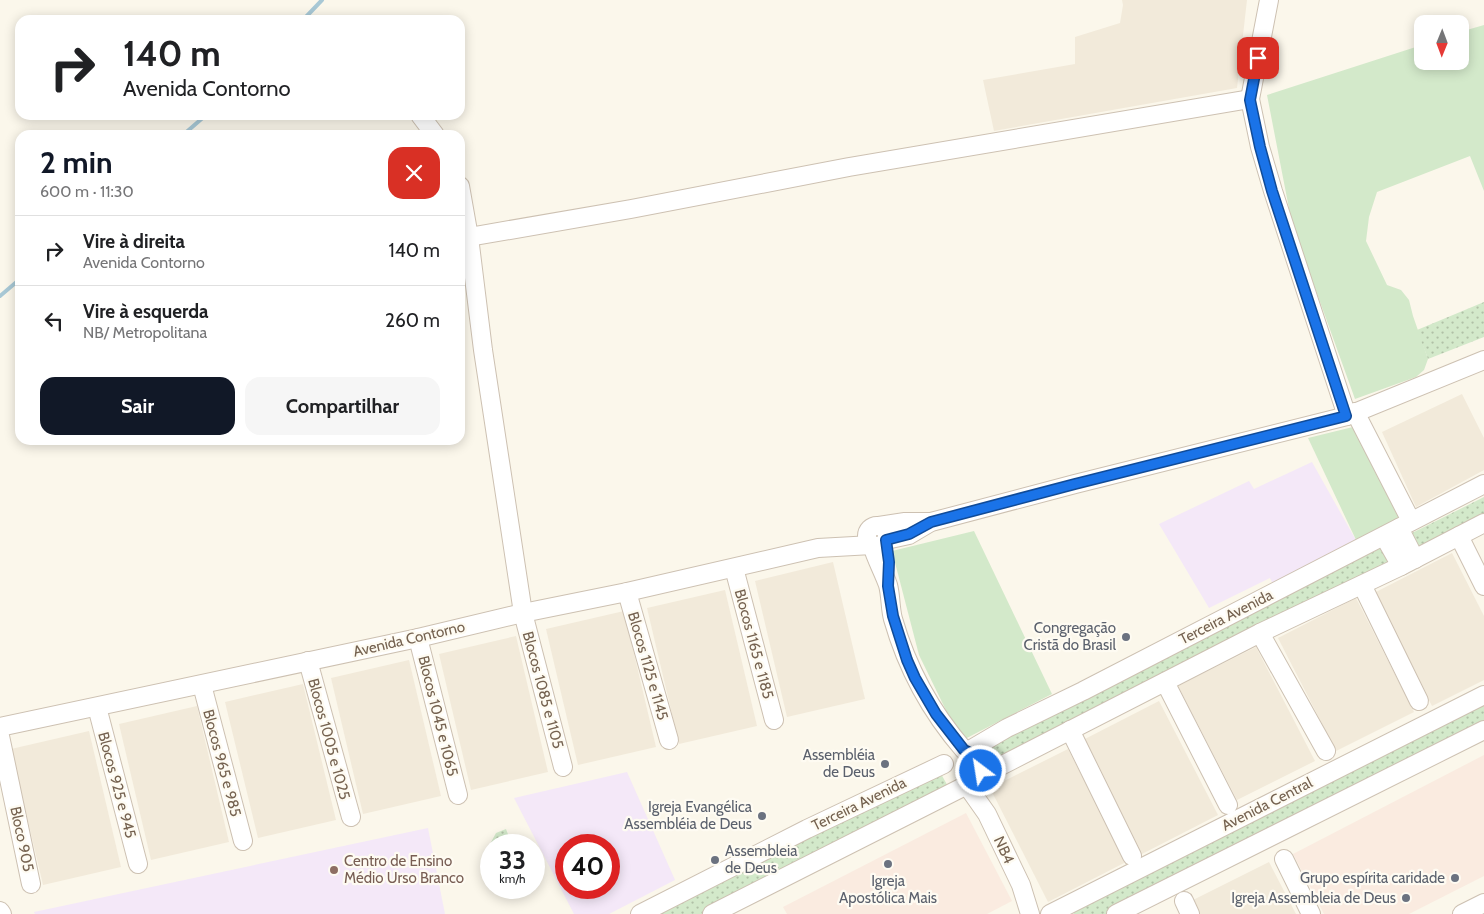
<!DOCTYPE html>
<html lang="pt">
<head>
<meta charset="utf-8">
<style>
	body { margin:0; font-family:Cabin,sans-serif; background:#f6f6f6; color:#202124; height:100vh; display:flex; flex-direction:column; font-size:19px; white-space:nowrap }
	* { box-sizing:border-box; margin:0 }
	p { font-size:16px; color:#757577 }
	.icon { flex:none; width:28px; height:28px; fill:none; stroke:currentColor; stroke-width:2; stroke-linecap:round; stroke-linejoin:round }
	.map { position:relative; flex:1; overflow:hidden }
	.details { position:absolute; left:15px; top:130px; width:450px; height:315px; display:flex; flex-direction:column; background:#fff; border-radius:15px; box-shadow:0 2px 12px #0003 }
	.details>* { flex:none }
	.guide { position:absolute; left:15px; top:15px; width:450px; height:105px; border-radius:15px; box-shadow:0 2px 12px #0003; background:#fff; color:#202124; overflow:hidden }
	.needle { width:32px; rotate:181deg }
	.controls { position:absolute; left:1414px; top:15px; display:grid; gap:10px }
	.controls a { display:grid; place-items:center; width:55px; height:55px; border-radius:10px; background:#fff; box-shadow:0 2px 12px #0003; font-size:25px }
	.speed { position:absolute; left:480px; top:834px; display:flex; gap:10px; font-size:25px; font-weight:700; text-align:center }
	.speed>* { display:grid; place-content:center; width:65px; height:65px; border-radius:50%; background:#fff; box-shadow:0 2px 12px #0003; line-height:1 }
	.speed small { font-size:12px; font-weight:400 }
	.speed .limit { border:8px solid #d22; background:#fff; color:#111 }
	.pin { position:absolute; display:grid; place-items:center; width:42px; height:42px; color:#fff; margin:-21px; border-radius:10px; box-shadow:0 2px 8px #0006 }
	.me { position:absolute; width:55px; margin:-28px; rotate:329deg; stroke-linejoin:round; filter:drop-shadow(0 0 4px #0008) }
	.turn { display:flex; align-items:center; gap:18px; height:105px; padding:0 25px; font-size:22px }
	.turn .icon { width:65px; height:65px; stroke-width:2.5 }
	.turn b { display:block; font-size:35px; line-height:42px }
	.round { display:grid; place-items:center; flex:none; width:52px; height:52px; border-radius:15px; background:#f6f6f6 }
	.headline { display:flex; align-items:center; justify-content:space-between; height:85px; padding:0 25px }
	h1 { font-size:30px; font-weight:700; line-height:38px; color:#111827 }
	.cta { display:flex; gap:10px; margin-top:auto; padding:10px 25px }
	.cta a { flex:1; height:58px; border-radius:15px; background:#111827; color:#fff; font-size:20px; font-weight:700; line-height:58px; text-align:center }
	.cta a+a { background:#f6f6f6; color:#202124 }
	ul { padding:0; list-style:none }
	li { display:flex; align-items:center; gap:15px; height:70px; padding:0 25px; border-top:1px solid #e0e0e0 }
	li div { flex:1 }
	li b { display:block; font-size:19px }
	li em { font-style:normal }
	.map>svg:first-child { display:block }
	.residential { fill:#f2eada }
	.commercial { fill:#faebe0 }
	.education { fill:#f4e8f8; fill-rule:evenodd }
	.grass { fill:#d3e9ca }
	.park { fill:url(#park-dots) }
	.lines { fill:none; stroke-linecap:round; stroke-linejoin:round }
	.stream { stroke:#a8c8d5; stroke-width:4 }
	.minor-casing { stroke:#cdc1b2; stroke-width:20 }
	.minor { stroke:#fff; stroke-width:18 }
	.route-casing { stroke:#114b97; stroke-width:12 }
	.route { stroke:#1a73e8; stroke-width:9 }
	.worship-dot { fill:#6b7280; stroke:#fefbf2; stroke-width:2 }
	.education-dot { fill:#8d6e63; stroke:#fefbf2; stroke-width:2 }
	.labels { text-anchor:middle; stroke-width:4.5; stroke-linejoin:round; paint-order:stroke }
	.street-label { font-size:15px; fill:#756250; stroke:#fefbf2 }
	.worship-label { font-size:15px; fill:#5b616d; stroke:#fefbf2; text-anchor:end }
	.education-label { font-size:15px; fill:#785e54; stroke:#fefbf2; text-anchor:start }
</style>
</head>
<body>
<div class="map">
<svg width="1484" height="914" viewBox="0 0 1484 914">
	<defs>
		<pattern id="park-dots" width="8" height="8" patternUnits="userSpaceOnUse" patternTransform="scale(1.25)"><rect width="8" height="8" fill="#d3e9ca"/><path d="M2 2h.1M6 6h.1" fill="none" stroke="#b0c0a6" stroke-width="1.8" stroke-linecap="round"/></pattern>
	</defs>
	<rect width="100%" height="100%" fill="#fbf7eb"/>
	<g class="residential">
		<path d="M 1122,0 L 1247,0 L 1237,88 L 994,131 L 983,80 L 1075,64 L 1075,37 L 1120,23 L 1123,5 Z"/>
		<path d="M 1462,394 L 1484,438 L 1484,470 L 1416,507 L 1382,432 Z"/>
		<path d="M 1452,553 L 1484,616 L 1484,680 L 1432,706 L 1374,593 Z"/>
		<path d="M 833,562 L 865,699 L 787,717 L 755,581 Z"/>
		<path d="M 725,590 L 757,726 L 679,744 L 647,608 Z"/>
		<path d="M 1356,598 L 1414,712 L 1336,751 L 1278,638 Z"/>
		<path d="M 624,611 L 656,747 L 578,765 L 546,629 Z"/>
		<path d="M 516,636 L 548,772 L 471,790 L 439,654 Z"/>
		<path d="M 1256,647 L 1315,761 L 1237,800 L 1178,686 Z"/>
		<path d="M 409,660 L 441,796 L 363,814 L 331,678 Z"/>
		<path d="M 303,684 L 336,820 L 258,838 L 225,702 Z"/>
		<path d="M 1159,701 L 1218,815 L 1140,855 L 1081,741 Z"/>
		<path d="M 197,706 L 229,842 L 151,860 L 119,724 Z"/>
		<path d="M 89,731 L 121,867 L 43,885 L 11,749 Z"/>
		<path d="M 1068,749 L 1126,862 L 1048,902 L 990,788 Z"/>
		<path d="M 1269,862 L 1296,914 L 1197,914 L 1191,901 Z"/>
	</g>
	<g class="commercial">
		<path d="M 1484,755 L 1484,876 L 1409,914 L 1324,914 L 1293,854 Z"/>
		<path d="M 966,813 L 1012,901 L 987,914 L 787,914 L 783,907 Z"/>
	</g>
	<g class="education">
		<path d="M 1312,462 L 1357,542 L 1273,584 L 1270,578 L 1209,608 L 1159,524 L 1249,481 L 1254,489 Z"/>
		<path d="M 627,772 L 675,880 L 609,914 L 574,914 L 514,798 ZM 566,845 L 609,845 L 609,888 L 566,888 Z"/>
		<path d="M 428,828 L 445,914 L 35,914 L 34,912 Z"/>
	</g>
	<g class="grass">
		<path d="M 1484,25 L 1484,191 L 1470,156 L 1377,192 L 1369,217 L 1366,241 L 1387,285 L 1401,290 L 1409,300 L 1413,316 L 1428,359 L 1424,370 L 1416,377 L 1355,399 L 1292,224 L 1267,95 L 1422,45 L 1422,61 L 1460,61 L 1460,32 Z"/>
		<path d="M 1357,426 L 1403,517 L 1357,542 L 1308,438 Z"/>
		<path d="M 974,531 L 1052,694 L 961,741 L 919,655 L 892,551 Z"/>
	</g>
	<g class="park">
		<path d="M 1484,302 L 1484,337 L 1428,359 L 1417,330 Z"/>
		<path d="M 1484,497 L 1484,522 L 1418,556 L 1406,536 Z"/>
		<path d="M 1385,546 L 1396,569 L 993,770 L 982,748 Z"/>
		<path d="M 1484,703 L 1484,726 L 1114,914 L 1074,914 L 1072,911 Z"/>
		<path d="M 940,772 L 950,790 L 705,914 L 658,914 Z"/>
		<path d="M 506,829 L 512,845 L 491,845 L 491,873 L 485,876 L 482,859 L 496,833 Z"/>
	</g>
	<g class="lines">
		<g class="stream">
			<path d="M 303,20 L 322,0"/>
			<path d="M 183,135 L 206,115"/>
			<path d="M 0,296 L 20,279"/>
		</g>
		<defs>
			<g id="minor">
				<path d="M 1269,0 L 1250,99 L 1260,147 L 1273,191 L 1347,416"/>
				<path d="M 420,115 L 435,135"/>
				<path d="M 460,186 L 469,237 L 483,350 L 523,613 L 563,767"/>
				<path d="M 469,237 L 631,209 L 849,167 L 1250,99"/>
				<path d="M 1355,412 L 1411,521"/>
				<circle cx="877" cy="536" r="10"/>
				<path d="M 879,526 L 905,522 L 931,522"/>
				<path d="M 1399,528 L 1415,559"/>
				<path d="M 1384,536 L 1401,566"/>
				<path d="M 1459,536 L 1484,586"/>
				<path d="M 886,540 L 909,535 L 931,522 L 1075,484 L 1347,416 L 1484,360"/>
				<path d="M 872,545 C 876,559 883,571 888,585 C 891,596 890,608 893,619 C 907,668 931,712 964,750"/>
				<path d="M 734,568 L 774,720"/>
				<path d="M 1362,585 L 1419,701"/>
				<path d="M 627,592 L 669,740"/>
				<path d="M 1260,633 L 1326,751"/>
				<path d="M 418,638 L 458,795"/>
				<path d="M 308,661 L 351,817"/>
				<path d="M 1165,682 L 1228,805"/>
				<path d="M 202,685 L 243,841"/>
				<path d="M 97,707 L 138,864"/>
				<path d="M 0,727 L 418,638 L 523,613 L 627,592 L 818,548 L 872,545"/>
				<path d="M 1070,730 L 1132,856"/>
				<path d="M 0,736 L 31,884"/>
				<path d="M 968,751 L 1007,728 L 1083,691 L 1484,484"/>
				<path d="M 979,777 L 1260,633 L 1401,566 L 1484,523"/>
				<path d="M 968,787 L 987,814 L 1021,885 L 1030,914"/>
				<path d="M 1284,859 L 1311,914"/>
				<path d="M 1184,901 L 1190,914"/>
				<path d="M 0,911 L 2,914"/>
				<path d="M 640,914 L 807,829 L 944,764"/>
				<path d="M 712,914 L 963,787"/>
				<path d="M 1050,914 L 1484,695"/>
				<path d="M 1116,914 L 1484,730"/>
				<path d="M 1462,914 L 1484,903"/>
			</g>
		</defs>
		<use href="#minor" class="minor-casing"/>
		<use href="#minor" class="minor"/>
	</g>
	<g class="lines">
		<defs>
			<path id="route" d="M 981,771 L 978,759 L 973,754 L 964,750 L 936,714 L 915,678 L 907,660 L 893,616 L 888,586 L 889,562 L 886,540 L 909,534 L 931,522 L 1075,484 L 1346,416 L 1272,191 L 1260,147 L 1250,100 L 1258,58"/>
		</defs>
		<use href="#route" class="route-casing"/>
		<use href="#route" class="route"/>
	</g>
	<g class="worship-dot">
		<circle cx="1126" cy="637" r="5"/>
		<circle cx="885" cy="764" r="5"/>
		<circle cx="762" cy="816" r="5"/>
		<circle cx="715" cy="860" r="5"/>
		<circle cx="888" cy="864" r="5"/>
		<circle cx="1455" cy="878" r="5"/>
		<circle cx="1406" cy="898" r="5"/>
	</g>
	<circle class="education-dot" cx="334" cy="870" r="5"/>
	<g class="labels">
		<g class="street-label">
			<text transform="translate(1226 617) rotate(-27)" y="5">Terceira Avenida</text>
			<text transform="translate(409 639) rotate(-13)" y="5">Avenida Contorno</text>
			<text transform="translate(754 644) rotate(75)" y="5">Blocos 1165 e 1185</text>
			<text transform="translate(648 666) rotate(74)" y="5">Blocos 1125 e 1145</text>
			<text transform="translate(543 690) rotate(75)" y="5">Blocos 1085 e 1105</text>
			<text transform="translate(438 716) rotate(76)" y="5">Blocos 1045 e 1065</text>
			<text transform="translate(329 739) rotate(75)" y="5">Blocos 1005 e 1025</text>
			<text transform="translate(222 763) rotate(75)" y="5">Blocos 965 e 985</text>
			<text transform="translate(117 785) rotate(75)" y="5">Blocos 925 e 945</text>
			<text transform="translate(859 804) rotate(-26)" y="5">Terceira Avenida</text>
			<text transform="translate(1267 804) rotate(-27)" y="5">Avenida Central</text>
			<text transform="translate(22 839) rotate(78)" y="5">Bloco 905</text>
			<text transform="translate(1004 850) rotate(65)" y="5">NB4</text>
		</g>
		<g class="worship-label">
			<text x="1116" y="633">Congregação<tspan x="1116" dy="17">Cristã do Brasil</tspan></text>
			<text x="875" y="760">Assembléia<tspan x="875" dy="17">de Deus</tspan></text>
			<text x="752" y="812">Igreja Evangélica<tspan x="752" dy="17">Assembléia de Deus</tspan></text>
			<text x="725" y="856" text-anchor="start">Assembleia<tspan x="725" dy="17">de Deus</tspan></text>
			<text x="1445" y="883">Grupo espírita caridade</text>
			<text x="888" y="886" text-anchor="middle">Igreja<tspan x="888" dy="17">Apostólica Mais</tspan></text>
			<text x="1396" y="903">Igreja Assembleia de Deus</text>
		</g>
		<g class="education-label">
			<text x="344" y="866">Centro de Ensino<tspan x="344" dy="17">Médio Urso Branco</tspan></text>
		</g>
	</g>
</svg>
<div class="controls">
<a><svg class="needle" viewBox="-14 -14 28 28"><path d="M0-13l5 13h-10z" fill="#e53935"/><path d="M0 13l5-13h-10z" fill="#757577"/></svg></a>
</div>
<div class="speed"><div>33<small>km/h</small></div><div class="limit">40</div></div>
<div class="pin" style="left:1258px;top:58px;background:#d93025"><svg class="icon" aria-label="arrive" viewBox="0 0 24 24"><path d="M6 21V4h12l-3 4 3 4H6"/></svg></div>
<svg class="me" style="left:981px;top:771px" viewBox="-20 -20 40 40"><circle r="17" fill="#1a73e8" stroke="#fff" stroke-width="3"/><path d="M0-11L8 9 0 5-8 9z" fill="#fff"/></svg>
<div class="guide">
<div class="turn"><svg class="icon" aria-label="right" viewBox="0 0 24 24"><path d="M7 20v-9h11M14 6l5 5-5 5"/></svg><div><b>140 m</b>Avenida Contorno</div></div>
</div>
<section class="details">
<div class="headline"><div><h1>2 min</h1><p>600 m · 11:30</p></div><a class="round" style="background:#d93025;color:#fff"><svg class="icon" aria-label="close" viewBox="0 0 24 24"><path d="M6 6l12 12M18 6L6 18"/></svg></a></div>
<ul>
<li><svg class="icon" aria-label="right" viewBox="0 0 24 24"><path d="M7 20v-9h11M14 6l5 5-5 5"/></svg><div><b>Vire à direita</b><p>Avenida Contorno</p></div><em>140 m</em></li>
<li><svg class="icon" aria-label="left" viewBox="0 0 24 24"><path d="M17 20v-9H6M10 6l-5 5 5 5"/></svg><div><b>Vire à esquerda</b><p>NB/ Metropolitana</p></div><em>260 m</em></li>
</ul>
<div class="cta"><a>Sair</a><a>Compartilhar</a></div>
</section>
</div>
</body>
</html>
